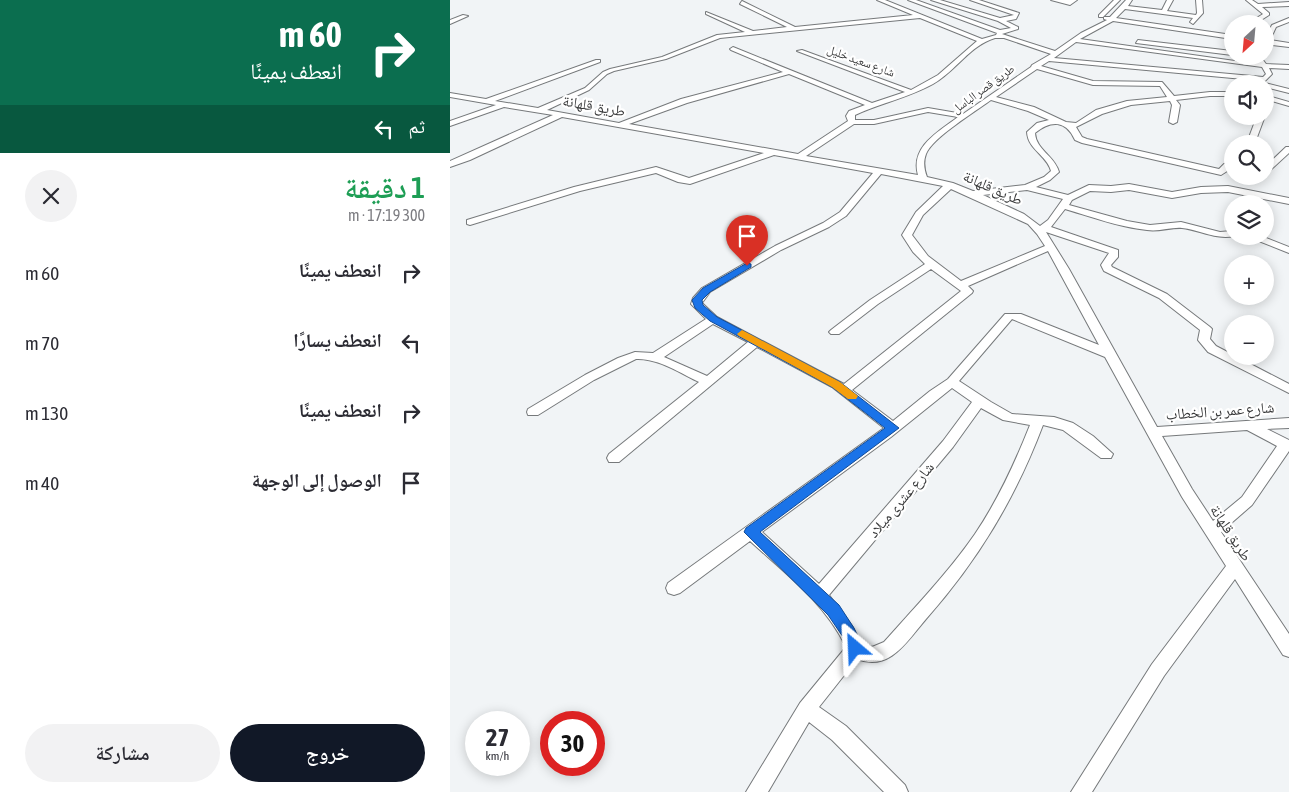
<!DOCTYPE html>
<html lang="ar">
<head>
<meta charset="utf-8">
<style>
	body { margin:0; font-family:"Asap Condensed","Noto Naskh Arabic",sans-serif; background:#f2f2f3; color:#2b2b33; direction:rtl; height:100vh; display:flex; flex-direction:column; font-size:19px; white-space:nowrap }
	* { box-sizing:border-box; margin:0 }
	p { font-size:16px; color:#7c7c81 }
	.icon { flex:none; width:28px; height:28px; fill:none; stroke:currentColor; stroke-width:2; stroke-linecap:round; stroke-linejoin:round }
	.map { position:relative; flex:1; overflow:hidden; direction:ltr }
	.drawer { display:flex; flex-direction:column; background:#fff; width:450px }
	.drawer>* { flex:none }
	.top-card { background:#0b6e4f; color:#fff; overflow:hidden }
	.needle { width:32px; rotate:206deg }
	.buttons { position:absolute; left:774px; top:15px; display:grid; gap:10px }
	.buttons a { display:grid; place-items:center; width:50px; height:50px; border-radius:50%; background:#fff; box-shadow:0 2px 12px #0003; font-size:25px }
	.speed { position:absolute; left:15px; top:711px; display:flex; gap:10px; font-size:25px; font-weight:700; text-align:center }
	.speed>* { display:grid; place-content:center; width:65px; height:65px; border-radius:50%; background:#fff; box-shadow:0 2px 12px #0003; line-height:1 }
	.speed small { font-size:12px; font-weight:400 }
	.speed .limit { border:8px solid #d22; background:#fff; color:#111 }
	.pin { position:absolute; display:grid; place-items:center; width:42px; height:42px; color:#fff; margin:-51px -21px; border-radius:50% 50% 50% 0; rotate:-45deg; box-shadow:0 0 5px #0007 }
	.pin .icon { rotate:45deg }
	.me { position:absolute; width:55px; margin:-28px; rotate:334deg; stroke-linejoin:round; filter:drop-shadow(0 0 4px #0008) }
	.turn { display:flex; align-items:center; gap:18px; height:105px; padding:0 25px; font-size:22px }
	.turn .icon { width:65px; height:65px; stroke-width:2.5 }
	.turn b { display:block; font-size:35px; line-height:42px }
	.then { display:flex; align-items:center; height:48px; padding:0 25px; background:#0003; gap:10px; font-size:19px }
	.round { display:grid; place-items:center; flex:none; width:52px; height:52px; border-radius:26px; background:#f2f2f3 }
	.headline { display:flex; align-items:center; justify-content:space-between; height:85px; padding:0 25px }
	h1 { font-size:30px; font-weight:600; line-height:38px; color:#1e9e55 }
	.primary-button { display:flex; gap:10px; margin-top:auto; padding:10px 25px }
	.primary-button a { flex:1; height:58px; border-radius:30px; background:#111827; color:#fff; font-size:20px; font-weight:600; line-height:58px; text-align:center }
	.primary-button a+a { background:#f2f2f3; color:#2b2b33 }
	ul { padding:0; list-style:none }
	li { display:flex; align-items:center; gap:15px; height:70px; padding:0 25px }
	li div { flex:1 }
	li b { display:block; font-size:19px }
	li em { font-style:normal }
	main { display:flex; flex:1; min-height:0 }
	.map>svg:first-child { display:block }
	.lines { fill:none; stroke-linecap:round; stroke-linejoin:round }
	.minor-casing { stroke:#76797b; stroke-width:2 }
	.minor { fill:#fff; fill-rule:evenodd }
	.route { fill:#1a73e8; stroke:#114b97 }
	.slow { fill:#f59e0b }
	.labels { text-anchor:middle; stroke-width:4.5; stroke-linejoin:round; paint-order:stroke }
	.far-street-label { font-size:12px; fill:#393a3b; stroke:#fff }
	.street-label { font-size:15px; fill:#393a3b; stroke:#fff }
</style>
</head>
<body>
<main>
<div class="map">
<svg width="839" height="792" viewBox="0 0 839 792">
	<rect width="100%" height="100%" fill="#f1f4f6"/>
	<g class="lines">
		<defs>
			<g id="minor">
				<path d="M 427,0 L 435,0 L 532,39 L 546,35 L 547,33 L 458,0 L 466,0 L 550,30 L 561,28 L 548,21 L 481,0 L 490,0 L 550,18 L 564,15 L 520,0 L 529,0 L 569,13 L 566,19 L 556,21 L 568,27 L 568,29 L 552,34 L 605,51 L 631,33 L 657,20 L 654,19 L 654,17 L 660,17 L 676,0 L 682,0 L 678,6 L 712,10 L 717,0 L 723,0 L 717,11 L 746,15 L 747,13 L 746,0 L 752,0 L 753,13 L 743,24 L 740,22 L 743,18 L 675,9 L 666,18 L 782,35 L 782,39 L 663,21 L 630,39 L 792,62 L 808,63 L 803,56 L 810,56 L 816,64 L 839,65 L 839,69 L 819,68 L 822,74 L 815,81 L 599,61 L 591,66 L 643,81 L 712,82 L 724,96 L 760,92 L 782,92 L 782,96 L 760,96 L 726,100 L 730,105 L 727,122 L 723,124 L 719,122 L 722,105 L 720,101 L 681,105 L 652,114 L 626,127 L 632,137 L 637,139 L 769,169 L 774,164 L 782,163 L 782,168 L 771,175 L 632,143 L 625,140 C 616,120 601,120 585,133 C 586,150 605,156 609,172 L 600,180 L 586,187 L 618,195 L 639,185 L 661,186 L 679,184 L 722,192 L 751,187 L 778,186 L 839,198 L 839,204 L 778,192 L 751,193 L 722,198 L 679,190 L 661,192 L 640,191 L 622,200 L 619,205 L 677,221 L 700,225 L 731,222 L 770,232 L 782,231 L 782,236 L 785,236 C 765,240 750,230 732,228 C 721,227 709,232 697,230 C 669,227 642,217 615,209 L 601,227 L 668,250 L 668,257 L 661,265 L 662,267 L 717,294 L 760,327 L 762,329 L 760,339 L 766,346 L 839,384 L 839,393 L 758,352 L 748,340 L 750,330 L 709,298 L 654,271 L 651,265 L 659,253 L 596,232 L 619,269 L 707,427 L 839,418 L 839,428 L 817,429 L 839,440 L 839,451 L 802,505 L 771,532 L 839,634 L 839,657 L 833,655 L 785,579 L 714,676 L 642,792 L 621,792 L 702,664 L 776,566 L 732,497 L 655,357 L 562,319 L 509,381 L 541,402 L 562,414 L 604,417 L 623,423 L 643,436 L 663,454 L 661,458 L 651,458 L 613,430 L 593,425 C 565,499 528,560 476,619 C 457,641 440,672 407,659 L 369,707 L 396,726 L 455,785 L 458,792 L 434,792 L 382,740 L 359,722 L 318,792 L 296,792 L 350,703 L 396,647 C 375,603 335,573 300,541 L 230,593 L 224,595 L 218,593 L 216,588 L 218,583 L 434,428 L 382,387 L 307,347 L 169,462 L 159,462 L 157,458 L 159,454 L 249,382 C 230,373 208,358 186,359 L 144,380 L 88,415 L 78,415 L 77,412 L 78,409 L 135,375 L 168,358 L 185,352 L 203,353 L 256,319 L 241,304 L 243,298 L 252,288 L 325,246 L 373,223 L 390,212 L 423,173 L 324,155 L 240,184 L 228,182 L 206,173 L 130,191 L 20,225 L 17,224 L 17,220 L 124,187 L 206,167 L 239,178 L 314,153 L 112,117 L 20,160 L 0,167 L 0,161 L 103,115 L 54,107 L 0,126 L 0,121 L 46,105 L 0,97 L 0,93 L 36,99 L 146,60 L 150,60 L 150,62 L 45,101 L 88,108 L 135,88 L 153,72 L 160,69 L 212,57 L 267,35 L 295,32 L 256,14 L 256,12 L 303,31 L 337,27 L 290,4 L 292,1 L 345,27 L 463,15 ZM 470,18 L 527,41 L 488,75 L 461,90 L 352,50 L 347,51 L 455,92 L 422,103 L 283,47 L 280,49 L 281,50 L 333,72 L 231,99 L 169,123 L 97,110 L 139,90 L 157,74 L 164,71 L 216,59 L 270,38 ZM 545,38 L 554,38 L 601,54 L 582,65 L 581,67 L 513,114 L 478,108 L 424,120 L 405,120 L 405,115 C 431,103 458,98 483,84 C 506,71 519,46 545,38 ZM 626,42 L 812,67 L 816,74 L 813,77 L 604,58 ZM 587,69 L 643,85 L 710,86 L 717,97 L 677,101 L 646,110 L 626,123 L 616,122 L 584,107 L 546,97 ZM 339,74 L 415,105 L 399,111 L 396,116 L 398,121 L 348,154 L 179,124 L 237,103 ZM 541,100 L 578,111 L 599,120 L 587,123 L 577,132 C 578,150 597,155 601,171 L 594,177 L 575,185 L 523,191 L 503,183 L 477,177 C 474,169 473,162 476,154 C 482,138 526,111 541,100 ZM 478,112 L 508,117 C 488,132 460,147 468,175 L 356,156 L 404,124 L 424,124 ZM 431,174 L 493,186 L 466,212 L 452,235 L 463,252 L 475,264 L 420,300 L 381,330 L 379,332 L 381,334 L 389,334 L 428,304 L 481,269 L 511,291 L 394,384 L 267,317 L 252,303 L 260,292 L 331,250 L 379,227 L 396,216 ZM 501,189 L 578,224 L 587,234 L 595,246 L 511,281 L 478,256 L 462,235 L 473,215 ZM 577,190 L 613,199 L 598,220 L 590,226 L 574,214 L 533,195 ZM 598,251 L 649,345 L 571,314 L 555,314 L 498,379 L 480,391 L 443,421 L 402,390 L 522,293 L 523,291 L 518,286 ZM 263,324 L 298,342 L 257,376 L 214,357 ZM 502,388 L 522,402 L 493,441 L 369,584 L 312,532 L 441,437 ZM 531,408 L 553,420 L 580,425 C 565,463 548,500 525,534 C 498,573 465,607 434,642 L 422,647 L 411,642 L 402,626 L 379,595 L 503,447 ZM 797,430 L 827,446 L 792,497 L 763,521 L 742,489 L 712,436 Z"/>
				<path d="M 601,0 L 627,0 L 620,5 Z"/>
				<path d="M 664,0 L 670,0 L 653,17 L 649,17 L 649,15 Z"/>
				<path d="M 796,0 L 802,0 L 808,4 L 839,2 L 839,6 L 812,7 L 819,13 L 819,15 L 805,24 L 797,24 L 813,14 Z"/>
				<path d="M 13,15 L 18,16 L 0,24 L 0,20 Z"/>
				<path d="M 839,18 L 839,22 L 826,27 L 820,40 L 839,43 L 839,47 L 815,44 L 815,38 L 822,25 Z"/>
				<path d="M 688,40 L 782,51 L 782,55 L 686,43 Z"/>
				<path d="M 812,84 L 815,83 L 839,89 L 839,93 L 815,87 L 815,84 Z"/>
				<path d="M 815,95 L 839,102 L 839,106 L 815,99 Z"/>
				<path d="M 807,116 L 815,116 L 806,140 L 799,142 L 798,140 Z"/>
				<path d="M 836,147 L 839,147 L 839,153 L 815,175 L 815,167 Z"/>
				<path d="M 796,236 L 811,236 L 839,247 L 839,253 Z"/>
			</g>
		</defs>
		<use href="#minor" class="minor-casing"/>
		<use href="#minor" class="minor"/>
	</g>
	<path class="route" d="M 297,263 L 301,264 L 301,267 L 260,292 L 252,300 L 253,305 L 267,317 L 390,382 L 449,428 L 310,532 L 389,605 L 404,628 L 413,648 L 411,653 L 405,655 L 400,653 L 393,637 L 378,615 L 294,532 L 296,528 L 435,428 L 382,387 L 260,321 L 245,308 L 242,300 L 253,288 Z"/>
	<path class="slow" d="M 292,330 L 390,382 L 408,396 L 406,399 L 398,399 L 382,387 L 289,336 L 287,334 Z"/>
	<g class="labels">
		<g class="far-street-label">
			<text transform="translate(411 61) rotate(20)" y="4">شارع سعيد خليل</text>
			<text transform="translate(533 89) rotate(-36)" y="4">طريق قصر الباسل</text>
		</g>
		<g class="street-label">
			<text transform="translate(144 106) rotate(10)" y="5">طريق قلهانة</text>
			<text transform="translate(543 188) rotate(24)" y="5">طريق قلهانة</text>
			<text transform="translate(770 411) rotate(-4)" y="5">شارع عمر بن الخطاب</text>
			<text transform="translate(451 500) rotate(-50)" y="5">شارع عشرى ميلاد</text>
			<text transform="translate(781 533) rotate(57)" y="5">طريق قلهانة</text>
		</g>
	</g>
</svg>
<div class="buttons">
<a><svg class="needle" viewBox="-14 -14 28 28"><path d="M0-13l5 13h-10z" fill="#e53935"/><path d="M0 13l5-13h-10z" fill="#7c7c81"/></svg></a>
<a><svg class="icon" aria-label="sound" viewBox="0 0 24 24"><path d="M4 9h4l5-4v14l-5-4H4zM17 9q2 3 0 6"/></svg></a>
<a><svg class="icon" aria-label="search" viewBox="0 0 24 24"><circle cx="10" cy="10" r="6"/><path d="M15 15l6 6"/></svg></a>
<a><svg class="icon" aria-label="layers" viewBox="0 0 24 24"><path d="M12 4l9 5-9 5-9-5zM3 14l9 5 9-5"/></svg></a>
<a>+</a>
<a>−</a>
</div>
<div class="speed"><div>27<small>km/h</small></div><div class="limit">30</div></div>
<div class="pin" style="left:297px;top:266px;background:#d93025"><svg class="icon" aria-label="arrive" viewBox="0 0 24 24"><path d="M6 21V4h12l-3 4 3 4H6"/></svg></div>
<svg class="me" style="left:405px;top:648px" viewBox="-20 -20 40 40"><path d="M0-17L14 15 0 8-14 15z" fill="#1a73e8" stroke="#fff" stroke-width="4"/></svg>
</div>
<section class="drawer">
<div class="top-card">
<div class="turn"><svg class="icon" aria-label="right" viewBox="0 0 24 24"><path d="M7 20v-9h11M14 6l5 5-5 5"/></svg><div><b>60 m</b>انعطف يمينًا</div></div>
<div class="then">ثم<svg class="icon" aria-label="left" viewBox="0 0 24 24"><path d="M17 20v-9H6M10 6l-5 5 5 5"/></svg></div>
</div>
<div class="headline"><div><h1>1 دقيقة</h1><p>300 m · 17:19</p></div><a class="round"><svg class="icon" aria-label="close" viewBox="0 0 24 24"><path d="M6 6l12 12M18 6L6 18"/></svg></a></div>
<ul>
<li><svg class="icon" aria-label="right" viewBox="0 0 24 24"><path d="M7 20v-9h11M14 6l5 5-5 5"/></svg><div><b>انعطف يمينًا</b></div><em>60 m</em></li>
<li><svg class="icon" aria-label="left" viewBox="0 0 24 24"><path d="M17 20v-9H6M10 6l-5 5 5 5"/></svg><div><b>انعطف يسارًا</b></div><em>70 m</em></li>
<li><svg class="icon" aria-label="right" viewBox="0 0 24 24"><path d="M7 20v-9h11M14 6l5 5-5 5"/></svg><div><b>انعطف يمينًا</b></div><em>130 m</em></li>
<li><svg class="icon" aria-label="arrive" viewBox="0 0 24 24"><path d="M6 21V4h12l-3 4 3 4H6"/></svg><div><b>الوصول إلى الوجهة</b></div><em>40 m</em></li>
</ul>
<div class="primary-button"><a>خروج</a><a>مشاركة</a></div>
</section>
</main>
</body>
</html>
